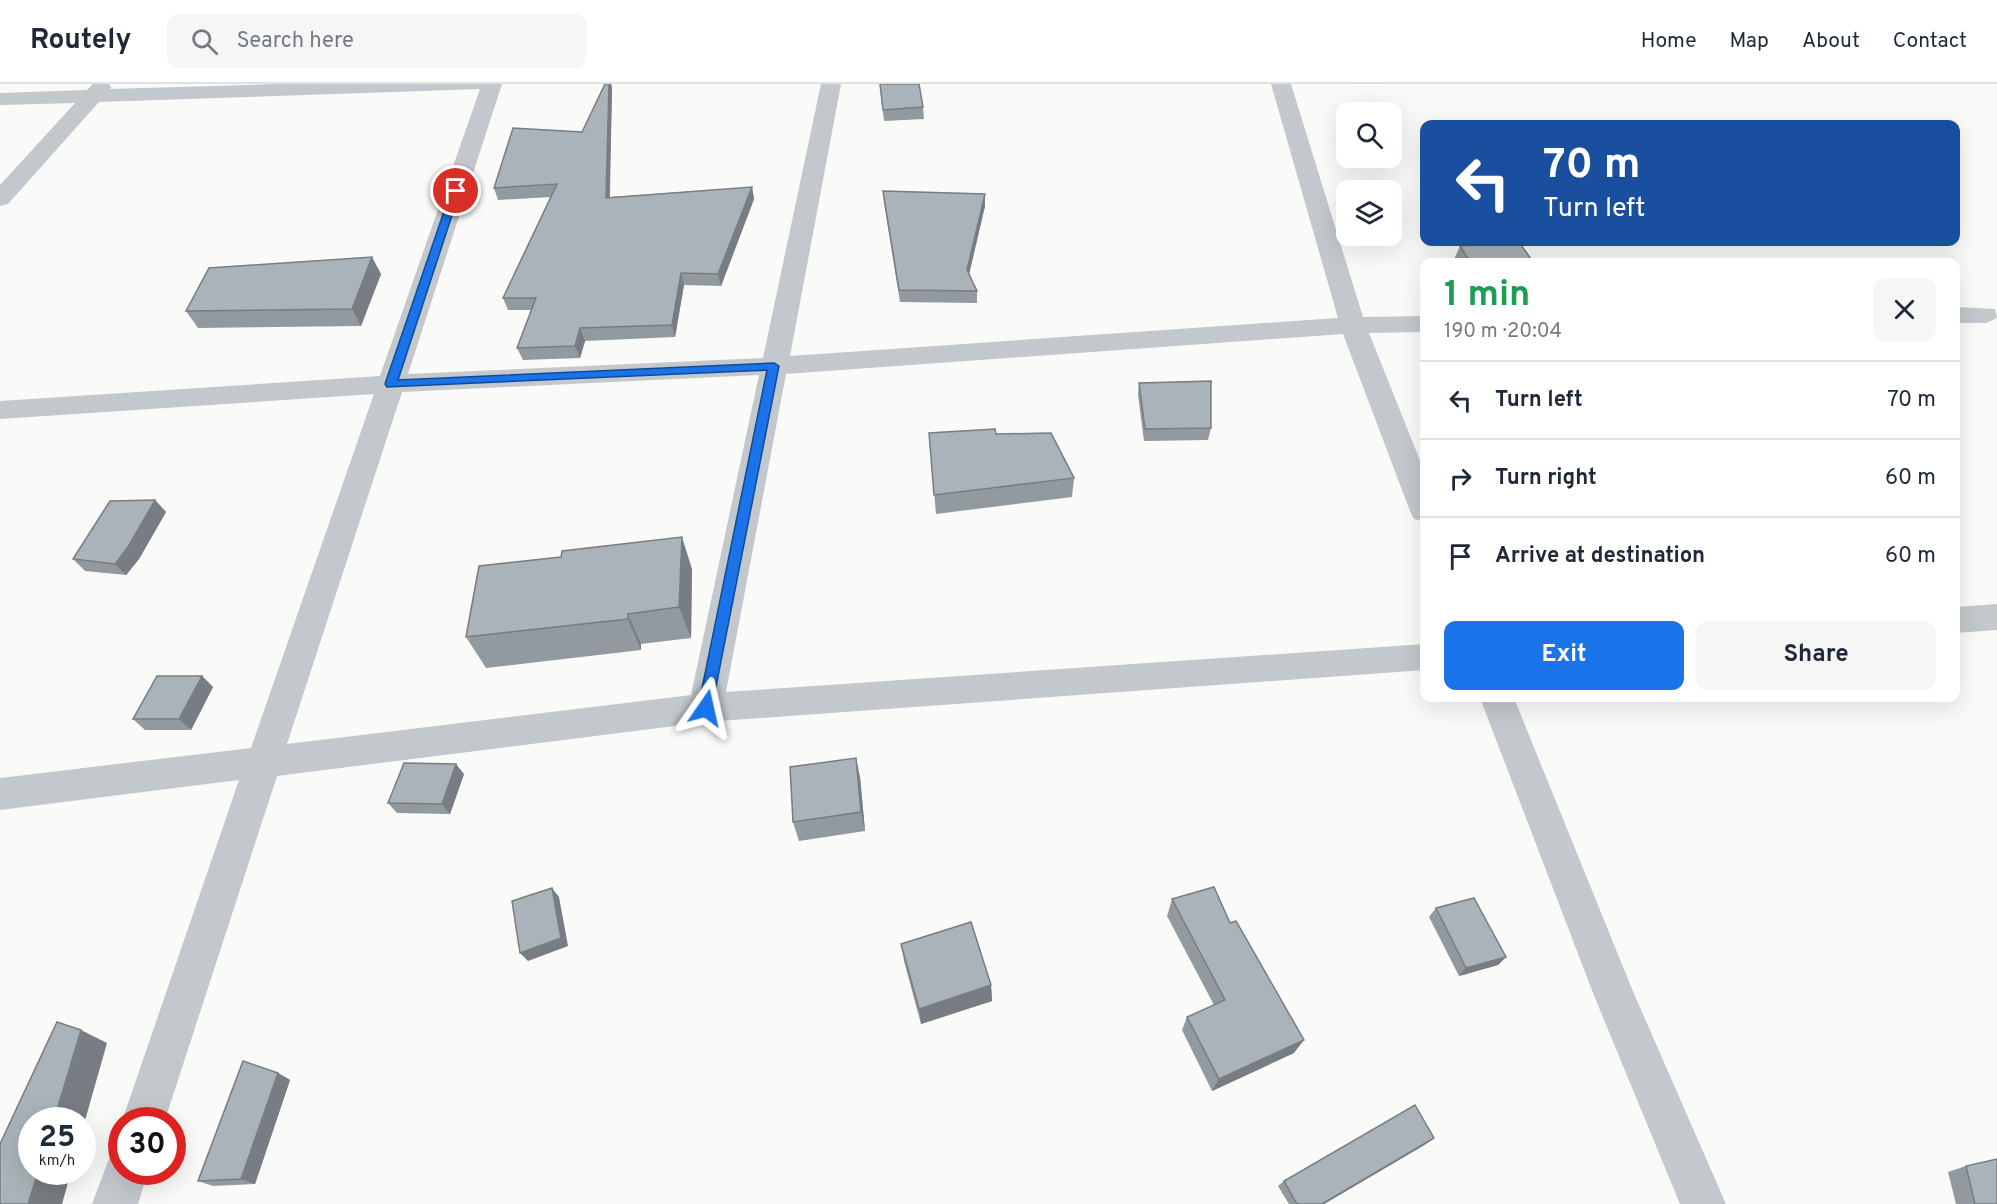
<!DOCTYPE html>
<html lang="en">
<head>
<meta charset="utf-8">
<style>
	body { margin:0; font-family:Overpass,sans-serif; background:#f6f6f7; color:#1f2937; height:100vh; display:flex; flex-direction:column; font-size:22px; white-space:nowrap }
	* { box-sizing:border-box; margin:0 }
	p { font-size:20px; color:#747a83 }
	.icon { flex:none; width:33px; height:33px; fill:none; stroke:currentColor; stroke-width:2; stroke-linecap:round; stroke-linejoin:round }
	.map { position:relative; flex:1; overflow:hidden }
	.drawer { position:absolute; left:1420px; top:174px; width:540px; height:444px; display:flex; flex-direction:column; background:#fff; border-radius:12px; box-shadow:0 6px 24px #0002 }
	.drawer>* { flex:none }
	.top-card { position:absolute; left:1420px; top:36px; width:540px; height:126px; border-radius:12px; box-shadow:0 6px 24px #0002; background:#1a4fa0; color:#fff; overflow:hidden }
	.controls { position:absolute; left:1336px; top:18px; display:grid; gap:12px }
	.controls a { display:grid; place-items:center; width:66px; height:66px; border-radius:12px; background:#fff; box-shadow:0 6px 24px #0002; font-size:30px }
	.speed { position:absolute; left:18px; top:1023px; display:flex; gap:12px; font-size:30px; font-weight:700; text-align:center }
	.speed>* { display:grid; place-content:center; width:78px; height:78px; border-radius:50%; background:#fff; box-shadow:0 6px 24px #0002; line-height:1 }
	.speed small { font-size:15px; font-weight:400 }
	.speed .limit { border:9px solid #d22; background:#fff; color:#111 }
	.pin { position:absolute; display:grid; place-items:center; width:51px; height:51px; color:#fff; margin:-26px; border:3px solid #fff; border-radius:50%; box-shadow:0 2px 6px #0007 }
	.me { position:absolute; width:66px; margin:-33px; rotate:11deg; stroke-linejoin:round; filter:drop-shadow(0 0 4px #0008) }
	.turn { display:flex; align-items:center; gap:21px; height:126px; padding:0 24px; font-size:27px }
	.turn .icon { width:78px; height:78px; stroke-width:2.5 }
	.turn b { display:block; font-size:42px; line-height:51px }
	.round { display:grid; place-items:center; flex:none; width:63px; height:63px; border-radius:12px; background:#f6f6f7 }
	.head { display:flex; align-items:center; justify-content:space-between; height:102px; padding:0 24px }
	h1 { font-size:36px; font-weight:700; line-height:45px; color:#1e9e55 }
	.action { display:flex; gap:12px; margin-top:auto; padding:12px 24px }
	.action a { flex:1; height:69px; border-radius:12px; background:#1a73e8; color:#fff; font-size:24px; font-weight:700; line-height:69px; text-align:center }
	.action a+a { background:#f6f6f7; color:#1f2937 }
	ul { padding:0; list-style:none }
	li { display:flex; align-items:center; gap:18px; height:78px; padding:0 24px; border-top:2px solid #e0e1e3 }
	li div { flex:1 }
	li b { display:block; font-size:22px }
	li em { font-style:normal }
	header { display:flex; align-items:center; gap:36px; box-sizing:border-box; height:84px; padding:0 30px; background:#fff; border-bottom:2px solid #e0e1e3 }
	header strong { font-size:28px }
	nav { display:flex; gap:33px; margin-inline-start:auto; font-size:21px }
	.search { width:420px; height:54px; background:#f6f6f7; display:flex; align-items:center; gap:15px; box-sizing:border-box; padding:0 21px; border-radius:12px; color:#747a83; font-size:22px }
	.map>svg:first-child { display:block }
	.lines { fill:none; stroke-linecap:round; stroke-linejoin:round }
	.street { fill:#c3c8cc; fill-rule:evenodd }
	.wall { fill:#929a9f }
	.shaded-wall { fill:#777d82 }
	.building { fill:#aab3b9; stroke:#777d82; stroke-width:1.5 }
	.route { fill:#1a73e8; stroke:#114b97; stroke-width:1.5 }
</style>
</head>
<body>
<header>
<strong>Routely</strong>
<div class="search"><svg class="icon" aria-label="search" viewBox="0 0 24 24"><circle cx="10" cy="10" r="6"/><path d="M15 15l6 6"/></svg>Search here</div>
<nav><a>Home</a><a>Map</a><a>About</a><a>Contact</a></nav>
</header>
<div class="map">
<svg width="1997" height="1120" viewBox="0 0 1997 1120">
	<rect width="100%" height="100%" fill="#fafaf8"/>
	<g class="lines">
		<g class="street">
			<path d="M 93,0 L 109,0 L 111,3 L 110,5 L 280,0 L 502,0 L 408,290 L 763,274 L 821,0 L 841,0 L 790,272 L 1338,234 L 1271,0 L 1291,0 L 1363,233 L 1425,232 L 1425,248 L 1369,249 L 1425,389 L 1425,438 L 1414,435 L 1410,427 L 1343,250 L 786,290 L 726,608 L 1425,560 L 1425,586 L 706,638 L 277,692 L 165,1036 L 122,1037 L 239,696 L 0,726 L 0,694 L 251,664 L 374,310 L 0,335 L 0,317 L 380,292 L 480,5 L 99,18 L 8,120 L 0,122 L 0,101 L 75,19 L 0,21 L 0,9 L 87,6 ZM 759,291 L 691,611 L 287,660 L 402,308 Z"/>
			<path d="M 1956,223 L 1995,225 L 1997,234 L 1986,239 L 1956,239 Z"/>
			<path d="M 1997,520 L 1997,546 L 1956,549 L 1956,523 Z"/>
			<path d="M 1480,614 L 1514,614 L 1632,905 L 1726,1120 L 1680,1120 L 1595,914 Z"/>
			<path d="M 122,1067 L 122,1088 L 148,1088 L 138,1120 L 92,1120 L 110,1072 Z"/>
		</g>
	</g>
	<g class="wall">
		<path d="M 605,0 L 611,0 L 612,4 L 610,113 L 752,103 L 754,115 L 721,202 L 684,201 L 675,253 L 585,257 L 580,274 L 523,276 L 517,264 L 531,226 L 508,226 L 503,214 L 551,113 L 498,116 L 494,104 L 582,48 Z"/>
		<path d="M 880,0 L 923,23 L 924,35 L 884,37 Z"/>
		<path d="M 883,107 L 985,110 L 985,122 L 969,191 L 977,207 L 977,219 L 900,218 L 884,119 Z"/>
		<path d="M 1460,162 L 1533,178 L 1453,178 Z"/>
		<path d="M 381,190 L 361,242 L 198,244 L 186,227 Z"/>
		<path d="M 1139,299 L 1211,344 L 1208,356 L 1144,357 L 1138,311 Z"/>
		<path d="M 929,349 L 996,350 L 1074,394 L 1072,413 L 936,430 Z"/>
		<path d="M 155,416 L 166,428 L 139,475 L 126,491 L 85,487 L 73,475 Z"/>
		<path d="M 561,473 L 692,485 L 691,554 L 641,560 L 641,566 L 486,584 L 466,553 Z"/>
		<path d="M 202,592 L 213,603 L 191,646 L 145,646 L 133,635 Z"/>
		<path d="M 464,690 L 450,730 L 397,729 L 388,719 Z"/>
		<path d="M 860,693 L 865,747 L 799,757 L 793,738 Z"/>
		<path d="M 1172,815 L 1230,839 L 1294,969 L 1212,1007 L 1182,946 L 1187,933 L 1214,921 L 1167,832 Z"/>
		<path d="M 1436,824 L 1506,873 L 1498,881 L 1459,892 L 1429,833 Z"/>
		<path d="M 901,860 L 991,901 L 992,917 L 921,940 L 904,877 Z"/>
		<path d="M 278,989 L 290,996 L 255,1100 L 213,1102 L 198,1097 Z"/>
		<path d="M 1426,1060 L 1324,1120 L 1289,1120 L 1278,1102 L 1284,1097 Z"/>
		<path d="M 1966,1082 L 1997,1120 L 1956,1120 L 1948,1088 Z"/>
	</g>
	<g class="shaded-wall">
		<path d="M 609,0 L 611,0 L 612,4 L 609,126 L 606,114 Z"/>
		<path d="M 752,103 L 754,115 L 721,202 L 718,190 Z"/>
		<path d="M 985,110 L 985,122 L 967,198 L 967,186 Z"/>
		<path d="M 372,173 L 381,190 L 361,242 L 352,225 Z"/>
		<path d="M 681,189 L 684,201 L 675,253 L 672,241 Z"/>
		<path d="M 580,244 L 585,257 L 580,274 L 575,262 Z"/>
		<path d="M 155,416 L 166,428 L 139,475 L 126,491 L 115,480 Z"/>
		<path d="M 682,453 L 692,485 L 691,554 L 679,523 Z"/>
		<path d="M 628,530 L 641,560 L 641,566 L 628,535 Z"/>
		<path d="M 202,592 L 213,603 L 191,646 L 179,635 Z"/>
		<path d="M 856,674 L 860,693 L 865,747 L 861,728 Z"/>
		<path d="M 456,680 L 464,690 L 450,730 L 442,720 Z"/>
		<path d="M 552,804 L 559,813 L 568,862 L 528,877 L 520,869 Z"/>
		<path d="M 1506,873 L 1498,881 L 1459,892 L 1466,884 Z"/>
		<path d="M 991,901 L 992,917 L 921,940 L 919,925 Z"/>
		<path d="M 81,946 L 107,959 L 82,1047 L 82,1036 L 54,1036 Z"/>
		<path d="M 1304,956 L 1294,969 L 1212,1007 L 1219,995 Z"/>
		<path d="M 278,989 L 290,996 L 255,1100 L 241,1095 Z"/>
		<path d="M 1434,1054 L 1426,1060 L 1324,1120 L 1322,1120 Z"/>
		<path d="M 38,1088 L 71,1088 L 62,1120 L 28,1120 Z"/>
	</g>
	<g class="building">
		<path d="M 605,0 L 609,0 L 606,114 L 752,103 L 718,190 L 681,189 L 672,241 L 580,244 L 575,262 L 517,264 L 536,214 L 503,214 L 557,100 L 494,104 L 513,44 L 582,48 Z"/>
		<path d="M 880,0 L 919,0 L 923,23 L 883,26 Z"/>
		<path d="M 883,107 L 985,110 L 967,186 L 977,207 L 899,206 Z"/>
		<path d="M 1519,158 L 1533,178 L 1470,178 L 1460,162 Z"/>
		<path d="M 372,173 L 352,225 L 186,227 L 209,184 Z"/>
		<path d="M 1211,297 L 1211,344 L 1145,345 L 1139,299 Z"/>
		<path d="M 995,345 L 996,350 L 1051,349 L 1074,394 L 934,411 L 929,349 Z"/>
		<path d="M 155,416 L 128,463 L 115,480 L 73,475 L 110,417 Z"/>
		<path d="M 682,453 L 679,523 L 628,530 L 628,535 L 466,553 L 479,482 L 561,473 L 562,467 Z"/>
		<path d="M 157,592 L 202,592 L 179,635 L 133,635 Z"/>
		<path d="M 856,674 L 861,728 L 793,738 L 790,683 Z"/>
		<path d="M 404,679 L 456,680 L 442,720 L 388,719 Z"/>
		<path d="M 1214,803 L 1230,839 L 1236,837 L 1304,956 L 1219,995 L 1187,933 L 1225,916 L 1172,815 Z"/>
		<path d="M 552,804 L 561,854 L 520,869 L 512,817 Z"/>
		<path d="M 1474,814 L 1506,873 L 1466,884 L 1436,824 Z"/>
		<path d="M 971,838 L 991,901 L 919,925 L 901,860 Z"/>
		<path d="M 57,938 L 81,946 L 54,1036 L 32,1036 L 32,1088 L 38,1088 L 28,1120 L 0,1120 L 0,1060 Z"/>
		<path d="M 243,977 L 278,989 L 241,1095 L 198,1097 Z"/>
		<path d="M 1415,1021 L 1434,1054 L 1322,1120 L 1297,1120 L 1284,1097 Z"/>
		<path d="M 1997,1075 L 1997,1120 L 1975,1120 L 1966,1082 Z"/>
	</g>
	<path class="route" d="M 456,104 L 460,107 L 398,296 L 774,279 L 779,282 L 711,628 L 701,628 L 698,624 L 767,286 L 387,303 L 385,300 L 451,107 Z"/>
</svg>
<div class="controls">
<a><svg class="icon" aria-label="search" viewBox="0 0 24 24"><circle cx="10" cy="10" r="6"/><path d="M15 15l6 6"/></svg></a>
<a><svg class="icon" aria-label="layers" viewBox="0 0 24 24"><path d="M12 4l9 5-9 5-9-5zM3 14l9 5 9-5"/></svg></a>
</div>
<div class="speed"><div>25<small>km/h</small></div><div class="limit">30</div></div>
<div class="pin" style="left:456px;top:107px;background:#d93025"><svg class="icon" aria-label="arrive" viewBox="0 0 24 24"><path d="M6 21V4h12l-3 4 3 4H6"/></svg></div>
<svg class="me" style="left:706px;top:624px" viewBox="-20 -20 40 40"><path d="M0-17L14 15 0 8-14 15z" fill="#1a73e8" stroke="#fff" stroke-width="4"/></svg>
<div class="top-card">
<div class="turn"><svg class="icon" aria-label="left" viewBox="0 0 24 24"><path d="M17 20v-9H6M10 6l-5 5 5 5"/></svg><div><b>70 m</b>Turn left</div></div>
</div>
<section class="drawer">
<div class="head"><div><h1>1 min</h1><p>190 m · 20:04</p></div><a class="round"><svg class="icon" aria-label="close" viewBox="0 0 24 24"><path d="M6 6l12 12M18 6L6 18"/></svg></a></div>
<ul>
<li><svg class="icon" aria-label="left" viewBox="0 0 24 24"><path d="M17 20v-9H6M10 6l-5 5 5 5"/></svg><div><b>Turn left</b></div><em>70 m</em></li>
<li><svg class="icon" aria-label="right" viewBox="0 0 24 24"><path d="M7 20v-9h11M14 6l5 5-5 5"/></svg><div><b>Turn right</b></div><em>60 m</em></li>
<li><svg class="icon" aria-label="arrive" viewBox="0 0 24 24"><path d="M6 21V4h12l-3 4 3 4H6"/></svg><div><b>Arrive at destination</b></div><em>60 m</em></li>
</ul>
<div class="action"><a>Exit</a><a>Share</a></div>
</section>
</div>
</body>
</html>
